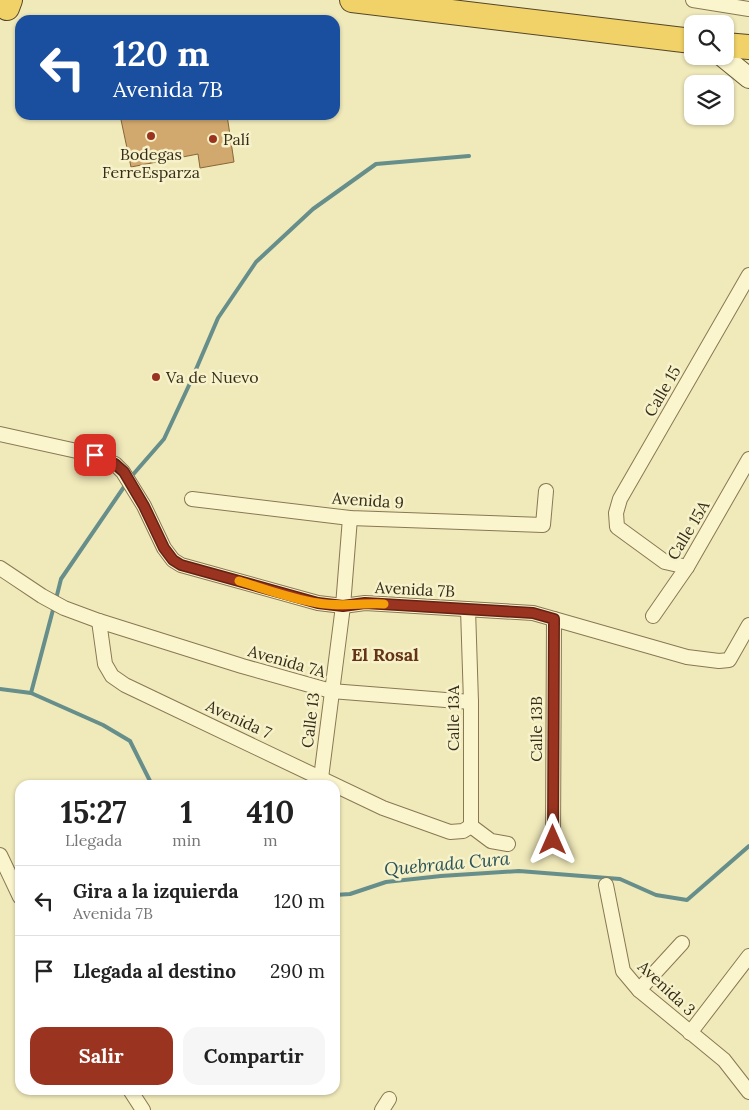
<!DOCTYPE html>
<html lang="es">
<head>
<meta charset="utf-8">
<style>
	body { margin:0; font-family:Lora,serif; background:#f6f6f6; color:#222; height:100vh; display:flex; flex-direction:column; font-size:19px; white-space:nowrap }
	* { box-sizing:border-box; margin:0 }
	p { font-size:16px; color:#767676 }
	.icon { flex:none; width:28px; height:28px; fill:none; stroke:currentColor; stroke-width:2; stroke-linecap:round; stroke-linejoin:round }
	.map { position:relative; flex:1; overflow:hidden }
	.drawer { position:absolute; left:15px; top:780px; width:325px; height:315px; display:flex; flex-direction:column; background:#fff; border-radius:15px; box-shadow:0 1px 4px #0004 }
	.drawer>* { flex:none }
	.top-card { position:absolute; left:15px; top:15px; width:325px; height:105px; border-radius:15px; box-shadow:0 1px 4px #0004; background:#1a4fa0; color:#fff; overflow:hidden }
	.fabs { position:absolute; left:684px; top:15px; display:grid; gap:10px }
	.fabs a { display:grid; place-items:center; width:50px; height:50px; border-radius:10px; background:#fff; box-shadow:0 1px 4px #0004; font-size:25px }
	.pin { position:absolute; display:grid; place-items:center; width:42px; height:42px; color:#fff; margin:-21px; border-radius:10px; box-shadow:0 2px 8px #0006 }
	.me { position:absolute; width:55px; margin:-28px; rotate:0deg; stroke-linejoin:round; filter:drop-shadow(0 0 4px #0008) }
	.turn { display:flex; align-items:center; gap:18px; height:105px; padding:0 15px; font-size:22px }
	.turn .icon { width:65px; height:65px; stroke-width:2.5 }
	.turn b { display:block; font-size:35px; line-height:42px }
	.eta { display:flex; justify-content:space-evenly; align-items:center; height:85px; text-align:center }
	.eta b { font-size:30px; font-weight:800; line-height:35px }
	.cta { display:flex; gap:10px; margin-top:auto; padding:10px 15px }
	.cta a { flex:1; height:58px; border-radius:15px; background:#9a3420; color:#fff; font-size:20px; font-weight:800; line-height:58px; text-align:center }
	.cta a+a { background:#f6f6f6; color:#222 }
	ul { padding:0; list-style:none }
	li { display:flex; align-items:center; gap:15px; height:70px; padding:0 15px; border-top:1px solid #e0e0e0 }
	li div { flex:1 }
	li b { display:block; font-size:19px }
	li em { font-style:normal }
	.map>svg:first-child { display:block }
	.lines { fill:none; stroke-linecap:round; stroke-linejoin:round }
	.stream { stroke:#668e8b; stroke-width:4 }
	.building { fill:#d1a86d; stroke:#886638 }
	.minor-casing { stroke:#887854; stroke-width:16 }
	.secondary-casing { stroke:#695937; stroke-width:22 }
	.trunk-casing { stroke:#554529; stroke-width:26 }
	.minor { stroke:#fbf5ce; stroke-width:14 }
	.secondary { stroke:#fbf5ce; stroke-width:20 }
	.trunk { stroke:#f0d268; stroke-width:24 }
	.route-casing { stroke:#642215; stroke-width:12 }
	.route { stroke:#9a3420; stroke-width:9 }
	.slow { stroke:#f59e0b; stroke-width:9 }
	.poi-dot { fill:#9a3420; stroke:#f7f2ca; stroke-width:2 }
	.labels { text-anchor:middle; stroke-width:5; stroke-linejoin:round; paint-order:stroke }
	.poi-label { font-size:16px; fill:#362c1a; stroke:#f7f2ca; text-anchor:start }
	.street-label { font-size:16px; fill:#362c1a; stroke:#f7f2ca }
	.neighbourhood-label { font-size:18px; font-weight:bold; fill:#653416; stroke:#f7f2ca }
	.water-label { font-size:18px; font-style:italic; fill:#285257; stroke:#f7f2ca }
</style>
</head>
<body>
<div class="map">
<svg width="749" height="1110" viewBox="0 0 749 1110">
	<rect width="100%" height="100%" fill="#f0e9ba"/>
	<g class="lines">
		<g class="stream">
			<path d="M 130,478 L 164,439 L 191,381 L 218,318 L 256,262 L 313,209 L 376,164 L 469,156"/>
			<path d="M 56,599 L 61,579 L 126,484"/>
			<path d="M 0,689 L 31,693 L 103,725 L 130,741 L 152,785"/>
			<path d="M 31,693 L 54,606"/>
			<path d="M 335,895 L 350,894 L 386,882 L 441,876 L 519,871 L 620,879 L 656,895 L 687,900 L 749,846"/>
		</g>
	</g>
	<path class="building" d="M 120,115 L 227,115 L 234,162 L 200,168 L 198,154 L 131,167 Z"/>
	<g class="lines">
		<defs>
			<g id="minor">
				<path d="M 693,0 L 749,9"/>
				<path d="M 0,434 L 95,455 L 115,464 L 123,472 L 144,506 L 164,548 L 173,560 L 181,565 L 318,603 L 343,606 L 365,603 L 533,613 L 687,657 L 719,661 L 729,660 L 749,625"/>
				<path d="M 192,499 L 350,518 L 543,525 L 546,491"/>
				<path d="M 687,567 L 665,562 L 617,527 L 616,513 L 620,499 L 749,275"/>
				<path d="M 0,568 L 42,596 L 64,608 L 99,621 L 242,666 L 331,691 L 471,702"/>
				<path d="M 468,609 L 471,702 L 471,826"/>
				<path d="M 653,616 L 687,567 L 749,459"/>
				<path d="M 99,621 L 105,664 L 112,676 L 125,685 L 383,808 L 450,832 L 463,831 L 471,826"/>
				<path d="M 321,778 L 343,606 L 350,518"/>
				<path d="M 471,826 L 491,841 L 508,844"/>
				<path d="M 553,841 L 554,619"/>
				<path d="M 0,855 L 20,897"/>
				<path d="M 606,885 L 623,971 L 639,990 L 724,1060 L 749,1092"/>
				<path d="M 639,990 L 682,943"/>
				<path d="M 690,1033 L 749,956"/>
				<path d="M 130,1090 L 143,1110"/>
				<path d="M 382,1110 L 389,1099"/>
			</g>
			<path id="secondary" d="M 722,56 L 749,78"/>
			<g id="trunk">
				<path d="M 352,0 L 692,41"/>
				<path d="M 7,8 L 10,0"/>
				<path d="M 725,45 L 749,47"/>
			</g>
		</defs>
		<use href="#minor" class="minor-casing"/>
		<use href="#secondary" class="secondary-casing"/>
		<use href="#trunk" class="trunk-casing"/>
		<use href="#minor" class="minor"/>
		<use href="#secondary" class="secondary"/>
		<use href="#trunk" class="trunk"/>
	</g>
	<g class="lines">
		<defs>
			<path id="route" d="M 95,455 L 115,464 L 124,472 L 144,506 L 164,548 L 173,560 L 181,565 L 318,603 L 343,606 L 365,603 L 533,613 L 554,619 L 553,840"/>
		</defs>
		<use href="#route" class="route-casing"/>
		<use href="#route" class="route"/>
		<path class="slow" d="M 239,581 C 265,589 292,599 318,603 C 340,607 362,603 384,604"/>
	</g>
	<g class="poi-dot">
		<circle cx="151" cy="136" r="5"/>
		<circle cx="213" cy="139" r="5"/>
		<circle cx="156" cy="377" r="5"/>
	</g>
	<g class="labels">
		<g class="poi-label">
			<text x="223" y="145">Palí</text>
			<text x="151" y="160" text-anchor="middle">Bodegas<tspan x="151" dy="18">FerreEsparza</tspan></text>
			<text x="166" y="383">Va de Nuevo</text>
		</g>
		<g class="street-label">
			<text transform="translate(662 391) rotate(-60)" y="6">Calle 15</text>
			<text transform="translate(368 500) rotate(4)" y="6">Avenida 9</text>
			<text transform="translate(688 530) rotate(-59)" y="6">Calle 15A</text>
			<text transform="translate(415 589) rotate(3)" y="6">Avenida 7B</text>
			<text transform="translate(287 661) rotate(16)" y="6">Avenida 7A</text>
			<text transform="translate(453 718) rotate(-90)" y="6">Calle 13A</text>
			<text transform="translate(239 719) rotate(25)" y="6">Avenida 7</text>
			<text transform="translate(310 720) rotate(-83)" y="6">Calle 13</text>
			<text transform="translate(536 729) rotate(-90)" y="6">Calle 13B</text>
			<text transform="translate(667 988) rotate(43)" y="6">Avenida 3</text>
		</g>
		<g class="neighbourhood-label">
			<text x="385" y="661">El Rosal</text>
		</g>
		<g class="water-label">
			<text transform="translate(447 864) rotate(-5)" y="6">Quebrada Cura</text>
		</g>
	</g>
</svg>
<div class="fabs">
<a><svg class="icon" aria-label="search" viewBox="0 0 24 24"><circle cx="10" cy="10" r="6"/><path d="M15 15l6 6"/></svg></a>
<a><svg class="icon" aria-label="layers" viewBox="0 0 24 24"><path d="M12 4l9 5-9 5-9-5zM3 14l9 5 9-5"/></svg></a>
</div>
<div class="pin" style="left:95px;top:455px;background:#d93025"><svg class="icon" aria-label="arrive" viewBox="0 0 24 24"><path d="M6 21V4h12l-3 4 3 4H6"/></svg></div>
<svg class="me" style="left:553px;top:840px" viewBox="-20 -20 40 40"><path d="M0-17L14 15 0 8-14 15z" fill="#9a3420" stroke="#fff" stroke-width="4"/></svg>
<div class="top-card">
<div class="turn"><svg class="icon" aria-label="left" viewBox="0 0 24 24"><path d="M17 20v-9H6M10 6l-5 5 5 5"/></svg><div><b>120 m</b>Avenida 7B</div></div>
</div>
<section class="drawer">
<div class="eta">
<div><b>15:27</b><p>Llegada</p></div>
<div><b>1</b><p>min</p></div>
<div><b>410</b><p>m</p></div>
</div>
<ul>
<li><svg class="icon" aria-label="left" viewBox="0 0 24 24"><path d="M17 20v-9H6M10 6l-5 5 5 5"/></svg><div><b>Gira a la izquierda</b><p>Avenida 7B</p></div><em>120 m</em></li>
<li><svg class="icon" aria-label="arrive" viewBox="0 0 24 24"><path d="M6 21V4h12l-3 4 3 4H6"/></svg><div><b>Llegada al destino</b></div><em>290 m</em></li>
</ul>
<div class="cta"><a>Salir</a><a>Compartir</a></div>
</section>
</div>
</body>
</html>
